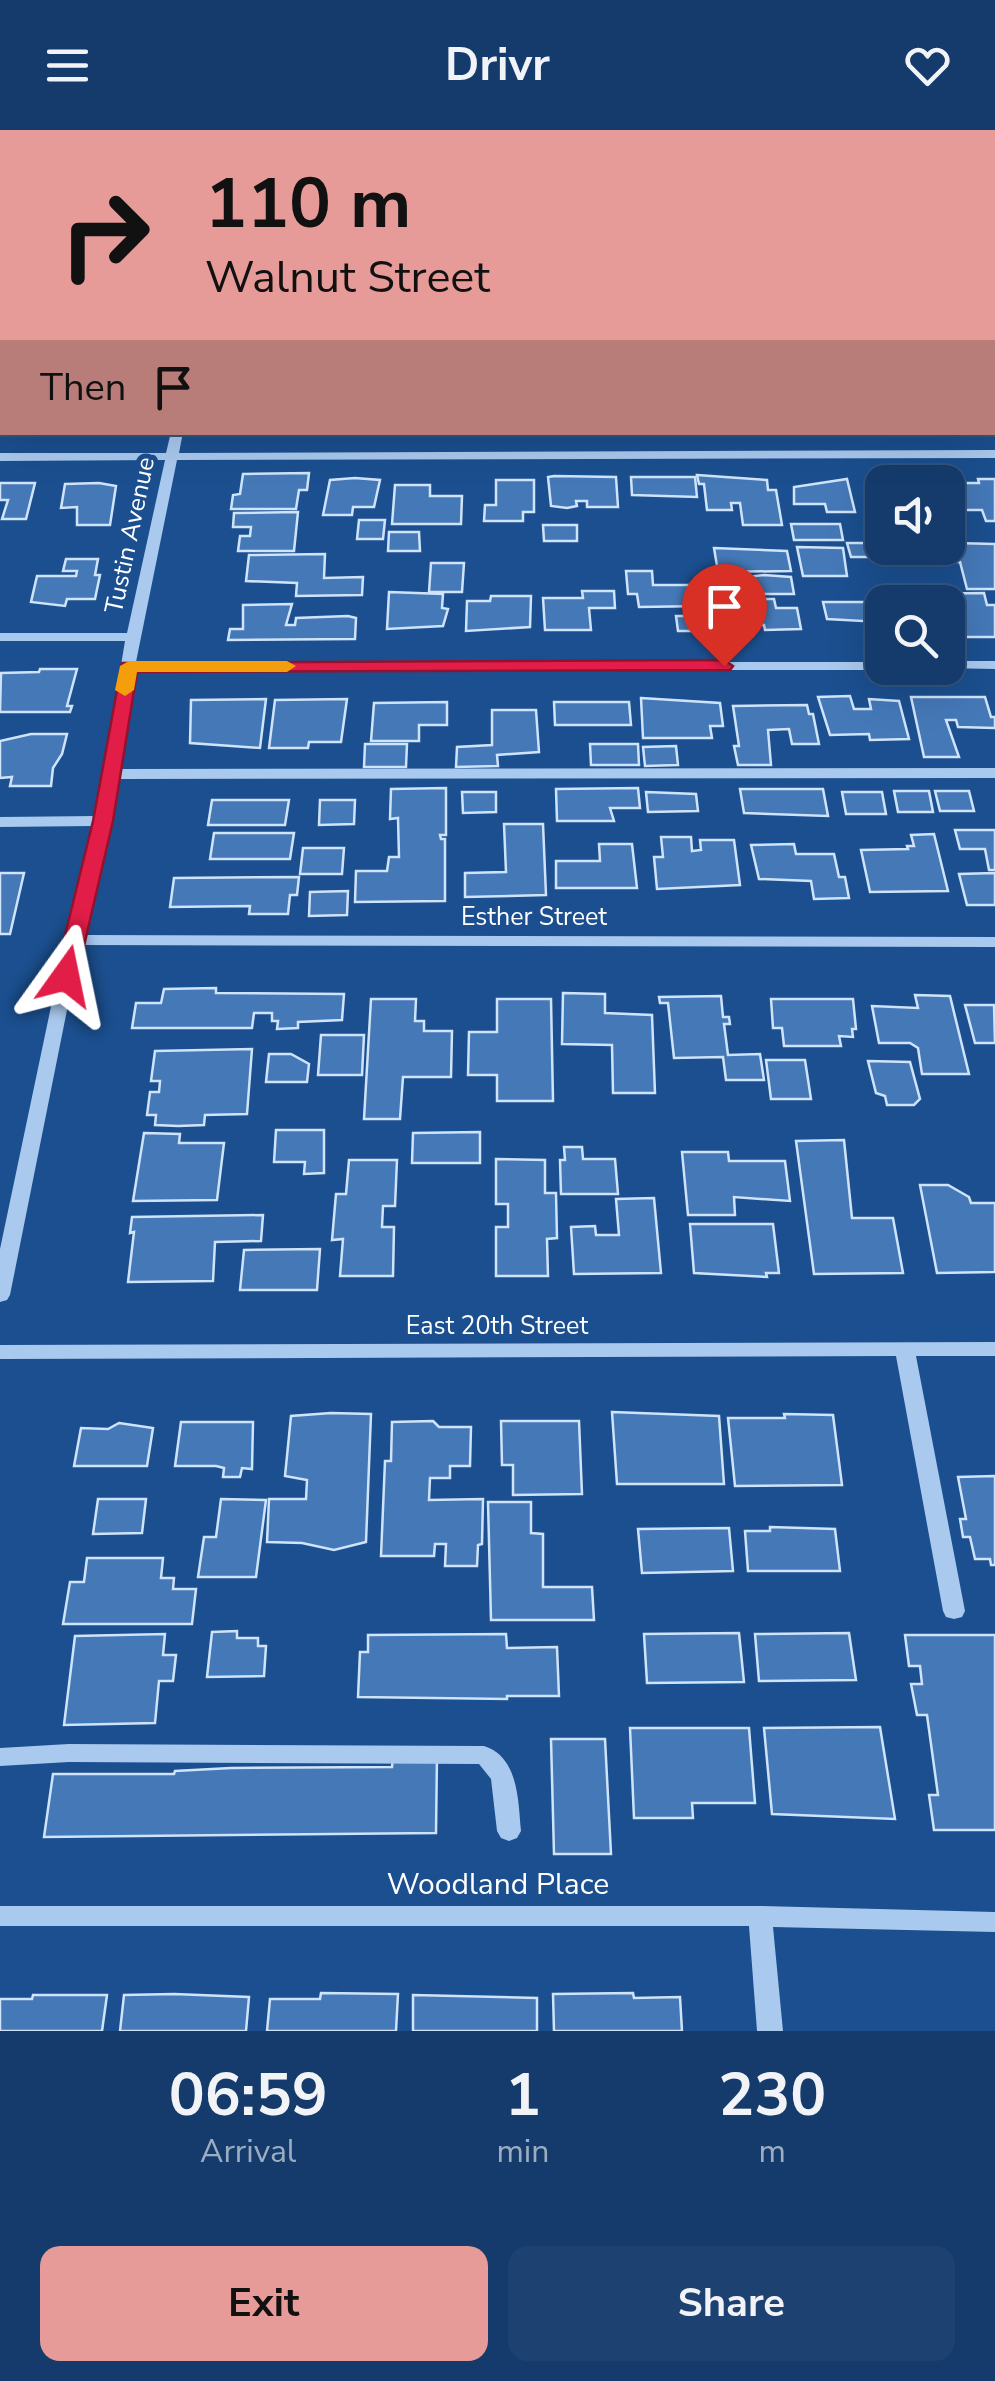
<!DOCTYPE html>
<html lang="en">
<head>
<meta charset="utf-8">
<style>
	body { margin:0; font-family:"Nunito Sans",sans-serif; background:#1d4271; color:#f1f3f6; height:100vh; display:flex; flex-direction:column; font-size:38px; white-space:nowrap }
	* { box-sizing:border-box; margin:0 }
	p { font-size:32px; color:#9dadc1 }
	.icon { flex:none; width:55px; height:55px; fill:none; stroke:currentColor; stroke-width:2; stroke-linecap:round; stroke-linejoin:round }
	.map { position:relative; height:1901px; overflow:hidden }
	.sheet { display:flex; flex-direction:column; background:#143b6b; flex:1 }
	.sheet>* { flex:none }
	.hud { position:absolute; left:0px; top:0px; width:995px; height:305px; box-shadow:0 10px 40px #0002,0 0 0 2px #33557e; background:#e69b98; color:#111; overflow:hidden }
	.fabs { position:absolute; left:865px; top:335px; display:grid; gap:20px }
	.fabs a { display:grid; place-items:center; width:100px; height:100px; border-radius:20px; background:#143b6b; box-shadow:0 10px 40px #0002,0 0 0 2px #33557e; font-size:50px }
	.pin { position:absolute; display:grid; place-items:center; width:85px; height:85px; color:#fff; margin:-102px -42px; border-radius:50% 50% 50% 0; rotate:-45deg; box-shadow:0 0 10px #0007 }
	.pin .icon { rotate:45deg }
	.me { position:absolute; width:110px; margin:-55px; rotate:12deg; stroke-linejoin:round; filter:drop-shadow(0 0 8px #0008) }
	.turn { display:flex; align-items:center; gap:35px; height:210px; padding:0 40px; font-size:45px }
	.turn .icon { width:130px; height:130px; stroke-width:2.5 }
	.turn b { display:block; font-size:70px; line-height:85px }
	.then { display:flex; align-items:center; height:95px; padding:0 40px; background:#0003; gap:20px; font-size:38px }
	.eta { display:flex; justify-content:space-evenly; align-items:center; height:170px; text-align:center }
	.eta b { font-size:60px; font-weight:700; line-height:70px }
	.button { display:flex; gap:20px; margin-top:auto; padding:20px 40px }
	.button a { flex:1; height:115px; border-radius:20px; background:#e69b98; color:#111; font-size:40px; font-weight:700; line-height:115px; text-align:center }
	.button a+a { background:#1d4271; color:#f1f3f6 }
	header { display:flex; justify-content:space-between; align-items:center; height:130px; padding:0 40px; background:#143b6b; font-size:45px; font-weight:700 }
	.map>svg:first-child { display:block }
	.building { fill:#4478b7; stroke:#cfe3fa; stroke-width:2.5 }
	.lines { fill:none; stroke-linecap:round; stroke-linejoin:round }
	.minor { fill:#a9c9ee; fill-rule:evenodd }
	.route { fill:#e11d48; stroke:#92132f; stroke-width:2.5 }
	.slow { fill:#f59e0b }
	.labels { text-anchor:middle; stroke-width:10; stroke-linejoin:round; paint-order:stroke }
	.street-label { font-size:25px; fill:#fff; stroke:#1b4f8f }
	.near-street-label { font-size:30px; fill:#fff; stroke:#1b4f8f }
</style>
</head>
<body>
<header><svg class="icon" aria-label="menu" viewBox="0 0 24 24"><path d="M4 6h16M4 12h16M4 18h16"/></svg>Drivr<svg class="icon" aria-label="heart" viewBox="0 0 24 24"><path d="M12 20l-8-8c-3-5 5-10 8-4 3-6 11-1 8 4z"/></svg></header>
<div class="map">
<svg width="995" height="1901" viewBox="0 0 995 1901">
	<rect width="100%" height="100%" fill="#1b4f8f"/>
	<g class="building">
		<path d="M 309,343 L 307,360 L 299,360 L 296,379 L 231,379 L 233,365 L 240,364 L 243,344 Z"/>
		<path d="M 697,345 L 767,350 L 768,360 L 776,360 L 782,395 L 743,395 L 740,373 L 731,373 L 732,380 L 707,380 L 704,354 L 699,354 Z"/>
		<path d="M 554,346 L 616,347 L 618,377 L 587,377 L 587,371 L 576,371 L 577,376 L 567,378 L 551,376 L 548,347 Z"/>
		<path d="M 631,347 L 695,347 L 697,367 L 632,365 Z"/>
		<path d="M 355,348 L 380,350 L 374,377 L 353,377 L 352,385 L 323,385 L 330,350 Z"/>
		<path d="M 847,349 L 855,382 L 827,382 L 825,374 L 794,374 L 794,357 Z"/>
		<path d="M 978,349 L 995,349 L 995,391 L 986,391 L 982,380 L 963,380 L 959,375 L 952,353 L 979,353 Z"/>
		<path d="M 496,350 L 534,350 L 534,382 L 523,382 L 523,391 L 484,391 L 485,375 L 496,375 Z"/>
		<path d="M 0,353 L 35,353 L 26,389 L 2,389 L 8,370 L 0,370 Z"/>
		<path d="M 99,353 L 116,356 L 110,395 L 77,395 L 77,377 L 61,378 L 65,354 Z"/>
		<path d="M 866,353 L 882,353 L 882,398 L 874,398 Z"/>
		<path d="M 395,355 L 430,355 L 430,366 L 462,366 L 461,394 L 392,394 Z"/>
		<path d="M 298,382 L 294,421 L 238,421 L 240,406 L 250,406 L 251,397 L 233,397 L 234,383 Z"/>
		<path d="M 359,390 L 385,390 L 383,409 L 357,409 Z"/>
		<path d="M 791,394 L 840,394 L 843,410 L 794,410 Z"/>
		<path d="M 543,395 L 577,395 L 577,411 L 544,411 Z"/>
		<path d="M 389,402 L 419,402 L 420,421 L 388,421 Z"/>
		<path d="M 847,413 L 872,413 L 877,427 L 851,427 Z"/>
		<path d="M 954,413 L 995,414 L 995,459 L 967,459 L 960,432 L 947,432 L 944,422 L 956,422 Z"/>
		<path d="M 797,417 L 843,418 L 847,446 L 803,446 Z"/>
		<path d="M 714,418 L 787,421 L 791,441 L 718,442 Z"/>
		<path d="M 325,424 L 324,448 L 363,447 L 362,465 L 296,466 L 297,453 L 246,451 L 249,425 Z"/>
		<path d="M 66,429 L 98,429 L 95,445 L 100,445 L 95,469 L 67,469 L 65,476 L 31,472 L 37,446 L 76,446 L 77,441 L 63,441 Z"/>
		<path d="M 431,433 L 464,433 L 462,462 L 429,462 Z"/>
		<path d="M 626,441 L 652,441 L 653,455 L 701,455 L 705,476 L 639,477 L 637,464 L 628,464 Z"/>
		<path d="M 764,445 L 791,447 L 794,464 L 732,464 L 730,451 L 746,451 L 746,447 Z"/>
		<path d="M 582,461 L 614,461 L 615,478 L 589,478 L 591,500 L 545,500 L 543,468 L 583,468 Z"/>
		<path d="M 389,462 L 443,464 L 442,478 L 448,479 L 443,496 L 387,499 Z"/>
		<path d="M 984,463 L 987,475 L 995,475 L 995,507 L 948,507 L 948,472 L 906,472 L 904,464 Z"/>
		<path d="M 491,466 L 531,466 L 530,497 L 466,501 L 467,471 L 490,471 Z"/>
		<path d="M 746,469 L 774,469 L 776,478 L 797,478 L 801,499 L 765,500 L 764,495 L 746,495 Z"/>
		<path d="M 823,472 L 874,472 L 880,492 L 827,489 Z"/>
		<path d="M 292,474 L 286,495 L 295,495 L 296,488 L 348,486 L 356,488 L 355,509 L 228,510 L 230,499 L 243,499 L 243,475 Z"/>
		<path d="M 676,486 L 704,486 L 706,501 L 678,501 Z"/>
		<path d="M 40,539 L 77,539 L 67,576 L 72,576 L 70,582 L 0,582 L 1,543 L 39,542 Z"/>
		<path d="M 850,566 L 854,579 L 871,579 L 869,569 L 899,571 L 909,609 L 870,610 L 869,604 L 830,605 L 818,567 Z"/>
		<path d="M 911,567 L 985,567 L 991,587 L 995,587 L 995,598 L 958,597 L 956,590 L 946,590 L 959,627 L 924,627 Z"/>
		<path d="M 641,568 L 720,573 L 723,596 L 710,596 L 712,608 L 643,608 Z"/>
		<path d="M 266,569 L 260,618 L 190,613 L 191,570 Z"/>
		<path d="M 347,569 L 341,612 L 309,612 L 308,618 L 269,618 L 275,570 Z"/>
		<path d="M 447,572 L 447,595 L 419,595 L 419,611 L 371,611 L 374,573 Z"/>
		<path d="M 554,572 L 629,572 L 631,595 L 555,595 Z"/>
		<path d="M 807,575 L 809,584 L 813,584 L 819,614 L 792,614 L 789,599 L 768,600 L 771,635 L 738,635 L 734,616 L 739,616 L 733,576 Z"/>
		<path d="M 492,580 L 536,580 L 539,622 L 497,625 L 498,636 L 456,637 L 457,617 L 492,615 Z"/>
		<path d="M 31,604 L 67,604 L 62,624 L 53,638 L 51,656 L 10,656 L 12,647 L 0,648 L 0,611 Z"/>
		<path d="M 365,614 L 407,614 L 406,637 L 364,637 Z"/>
		<path d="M 590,614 L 638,614 L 639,635 L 591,635 Z"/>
		<path d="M 676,616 L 678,635 L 645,636 L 643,617 Z"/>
		<path d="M 446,658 L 446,705 L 440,705 L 441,709 L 445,709 L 445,771 L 355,772 L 356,741 L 387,741 L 389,727 L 399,727 L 398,688 L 390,689 L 391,659 Z"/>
		<path d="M 638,658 L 640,678 L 610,678 L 614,691 L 557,691 L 556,659 Z"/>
		<path d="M 740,659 L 823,659 L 828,686 L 744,683 Z"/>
		<path d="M 894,661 L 929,661 L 933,682 L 898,682 Z"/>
		<path d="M 935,661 L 969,661 L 974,681 L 940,681 Z"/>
		<path d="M 462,662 L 496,662 L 496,682 L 463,683 Z"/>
		<path d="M 646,662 L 696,664 L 698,681 L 648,682 Z"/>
		<path d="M 842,662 L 882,662 L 886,684 L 846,684 Z"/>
		<path d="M 212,670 L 289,670 L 285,695 L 208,695 Z"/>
		<path d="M 320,670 L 355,670 L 354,694 L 319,695 Z"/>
		<path d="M 504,694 L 543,694 L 546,765 L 465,767 L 465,743 L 506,742 Z"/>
		<path d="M 955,700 L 995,700 L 995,740 L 989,740 L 985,719 L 960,719 Z"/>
		<path d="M 214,703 L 294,703 L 290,729 L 210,729 Z"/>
		<path d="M 934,704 L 948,761 L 870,762 L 861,720 L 908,719 L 907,716 L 914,716 L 911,705 Z"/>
		<path d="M 661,707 L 691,707 L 692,721 L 701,720 L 700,710 L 734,710 L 740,755 L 657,759 L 654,727 L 663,727 Z"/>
		<path d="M 599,714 L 632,714 L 637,758 L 556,758 L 556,731 L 600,731 Z"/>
		<path d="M 794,714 L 796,724 L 834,724 L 839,747 L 845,747 L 849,768 L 814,769 L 811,751 L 759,749 L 751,715 Z"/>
		<path d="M 303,718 L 344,718 L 342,744 L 300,744 Z"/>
		<path d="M 0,743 L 24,743 L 10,804 L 0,804 Z"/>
		<path d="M 995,743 L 995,775 L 967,775 L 959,744 Z"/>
		<path d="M 299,747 L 297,765 L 290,765 L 288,784 L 249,784 L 250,776 L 170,777 L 174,748 Z"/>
		<path d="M 348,761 L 347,785 L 309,786 L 310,762 Z"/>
		<path d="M 216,858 L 216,863 L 344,864 L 342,890 L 298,892 L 298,898 L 277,899 L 278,891 L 272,891 L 272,883 L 254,883 L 252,898 L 132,898 L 136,873 L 161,873 L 164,859 Z"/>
		<path d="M 563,863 L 605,864 L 605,883 L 652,885 L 655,963 L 613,963 L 612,915 L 562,914 Z"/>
		<path d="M 915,865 L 950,866 L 969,944 L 922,944 L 918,918 L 910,913 L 879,913 L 872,876 L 918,878 Z"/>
		<path d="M 721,866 L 723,887 L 729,887 L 730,894 L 724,894 L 728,925 L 760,924 L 764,950 L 726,950 L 723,927 L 674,928 L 668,873 L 660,873 L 659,867 Z"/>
		<path d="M 371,869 L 416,869 L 415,891 L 424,891 L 424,901 L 452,901 L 451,947 L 403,947 L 400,989 L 364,989 Z"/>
		<path d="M 497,869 L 551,869 L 553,971 L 497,971 L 497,945 L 468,945 L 469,902 L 497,902 Z"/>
		<path d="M 771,869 L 853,869 L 856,899 L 852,899 L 853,907 L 839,906 L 841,916 L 784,916 L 782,898 L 773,898 Z"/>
		<path d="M 965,875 L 994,875 L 995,913 L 975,913 Z"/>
		<path d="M 321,905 L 364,905 L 362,945 L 318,945 Z"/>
		<path d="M 252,919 L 247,984 L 205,985 L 204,995 L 178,996 L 155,995 L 156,985 L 147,985 L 150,962 L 159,962 L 160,951 L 151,951 L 155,921 Z"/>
		<path d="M 269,924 L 291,924 L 309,934 L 307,952 L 266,952 Z"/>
		<path d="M 766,930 L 805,930 L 811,969 L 771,969 Z"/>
		<path d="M 868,931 L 910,932 L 920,969 L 914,975 L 887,975 L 885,966 L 876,963 Z"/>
		<path d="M 276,1000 L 324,1000 L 324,1043 L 304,1044 L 305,1032 L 274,1032 Z"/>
		<path d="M 480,1002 L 480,1033 L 412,1033 L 413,1003 Z"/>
		<path d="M 144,1003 L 180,1004 L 179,1013 L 224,1013 L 217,1070 L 133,1071 Z"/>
		<path d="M 844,1010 L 852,1088 L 893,1088 L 903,1143 L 814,1144 L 796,1011 Z"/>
		<path d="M 564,1017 L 582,1017 L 583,1029 L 615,1029 L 618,1064 L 561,1064 L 560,1030 L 565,1030 Z"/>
		<path d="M 682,1022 L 728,1022 L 729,1031 L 785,1031 L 790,1071 L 734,1067 L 735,1085 L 688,1085 Z"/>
		<path d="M 496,1029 L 545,1030 L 545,1063 L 556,1063 L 557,1108 L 547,1109 L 548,1146 L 496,1146 L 496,1097 L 508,1097 L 508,1074 L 496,1074 Z"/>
		<path d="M 349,1030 L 397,1030 L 395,1076 L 383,1076 L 382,1097 L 394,1097 L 393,1146 L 340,1146 L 343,1109 L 332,1110 L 336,1064 L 346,1064 Z"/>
		<path d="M 920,1055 L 948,1055 L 969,1067 L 971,1073 L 995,1073 L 995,1142 L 937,1143 Z"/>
		<path d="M 654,1068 L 661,1143 L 574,1144 L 571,1097 L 595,1096 L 596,1105 L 619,1105 L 616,1069 Z"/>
		<path d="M 263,1085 L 261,1111 L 215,1112 L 213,1151 L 128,1152 L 134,1102 L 130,1103 L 132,1087 Z"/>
		<path d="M 690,1094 L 773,1094 L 779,1143 L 766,1143 L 767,1147 L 694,1143 Z"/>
		<path d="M 320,1119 L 317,1160 L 240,1160 L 244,1120 Z"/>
		<path d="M 612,1282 L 719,1286 L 724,1354 L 617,1354 Z"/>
		<path d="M 331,1283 L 371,1284 L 366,1412 L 334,1420 L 302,1413 L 267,1412 L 269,1369 L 306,1369 L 307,1350 L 285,1346 L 291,1286 Z"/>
		<path d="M 784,1284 L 833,1285 L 842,1355 L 735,1356 L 728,1288 L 785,1288 Z"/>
		<path d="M 433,1291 L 439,1297 L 471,1297 L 470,1336 L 450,1336 L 450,1348 L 430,1348 L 429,1370 L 483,1369 L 482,1414 L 478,1415 L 477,1436 L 445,1436 L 446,1414 L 435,1414 L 434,1426 L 381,1426 L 385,1331 L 391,1331 L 392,1292 Z"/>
		<path d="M 501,1291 L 579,1291 L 582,1364 L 513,1365 L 513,1335 L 502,1335 Z"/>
		<path d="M 181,1292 L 253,1292 L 252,1339 L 242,1338 L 240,1347 L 223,1347 L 224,1338 L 216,1336 L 175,1336 Z"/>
		<path d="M 119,1293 L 153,1298 L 147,1336 L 74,1336 L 81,1298 L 108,1299 Z"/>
		<path d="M 995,1346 L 995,1435 L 991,1435 L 990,1429 L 975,1429 L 970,1407 L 963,1407 L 960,1389 L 966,1389 L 958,1347 Z"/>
		<path d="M 98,1369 L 146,1369 L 142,1403 L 93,1404 Z"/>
		<path d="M 221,1369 L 266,1370 L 256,1447 L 198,1447 L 204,1407 L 216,1407 Z"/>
		<path d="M 488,1372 L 531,1372 L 531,1403 L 543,1404 L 543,1457 L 592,1457 L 594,1490 L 491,1490 Z"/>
		<path d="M 770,1397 L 835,1399 L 840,1441 L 748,1441 L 745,1401 L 770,1401 Z"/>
		<path d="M 729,1398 L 733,1441 L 642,1443 L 638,1399 Z"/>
		<path d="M 87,1428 L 163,1428 L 161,1448 L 174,1448 L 173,1459 L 196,1459 L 192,1494 L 63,1494 L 70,1452 L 84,1452 Z"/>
		<path d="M 237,1501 L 237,1508 L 258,1508 L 258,1516 L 266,1516 L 264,1546 L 207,1547 L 212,1502 Z"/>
		<path d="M 739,1503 L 744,1552 L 647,1553 L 644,1504 Z"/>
		<path d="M 849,1503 L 856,1550 L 759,1551 L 755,1504 Z"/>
		<path d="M 165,1504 L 163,1525 L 176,1525 L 173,1551 L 159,1551 L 155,1593 L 64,1595 L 75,1506 Z"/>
		<path d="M 506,1504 L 507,1518 L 557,1517 L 559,1566 L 507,1566 L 507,1569 L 358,1567 L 360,1522 L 368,1522 L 368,1505 Z"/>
		<path d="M 905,1505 L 995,1505 L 995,1700 L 934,1700 L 929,1665 L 938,1665 L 927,1585 L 917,1585 L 911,1554 L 922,1554 L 920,1536 L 909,1536 Z"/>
		<path d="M 880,1597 L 895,1689 L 772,1684 L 764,1598 Z"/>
		<path d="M 630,1598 L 749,1598 L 755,1673 L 692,1673 L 693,1688 L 634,1688 Z"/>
		<path d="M 551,1609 L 605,1609 L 611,1724 L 554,1724 Z"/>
		<path d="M 437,1624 L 436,1703 L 44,1707 L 53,1644 L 174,1644 L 175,1641 L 231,1638 L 392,1637 L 393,1625 Z"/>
		<path d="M 321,1863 L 398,1864 L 396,1901 L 267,1901 L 270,1869 L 320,1869 Z"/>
		<path d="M 633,1863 L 634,1868 L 680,1867 L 682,1901 L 554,1901 L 553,1864 Z"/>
		<path d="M 174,1864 L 249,1867 L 246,1901 L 120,1901 L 124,1865 Z"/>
		<path d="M 33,1865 L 107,1865 L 102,1901 L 0,1901 L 0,1869 L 32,1869 Z"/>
		<path d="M 413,1865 L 537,1868 L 537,1901 L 413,1901 Z"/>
	</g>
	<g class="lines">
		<g class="minor">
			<path d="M 907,0 L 917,0 L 918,2 L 908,2 Z"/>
			<rect x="0" y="14" width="2" height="6"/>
			<rect x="992" y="15" width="3" height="6"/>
			<rect x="0" y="78" width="2" height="6"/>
			<rect x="992" y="147" width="3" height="6"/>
			<rect x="0" y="149" width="2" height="6"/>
			<rect x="992" y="211" width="3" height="13"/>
			<path d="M 0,231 L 2,232 L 2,238 L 0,239 Z"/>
			<path d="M 171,302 L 183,302 L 179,323 L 995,320 L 995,328 L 177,330 L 136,532 L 882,532 L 882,538 L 888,538 L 882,540 L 135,540 L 119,639 L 995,638 L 995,648 L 117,649 L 111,691 L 82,805 L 995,807 L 995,817 L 80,815 L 10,1165 L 7,1170 L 0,1172 L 0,1119 L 65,810 L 94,696 L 0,697 L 0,687 L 96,686 L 125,511 L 0,511 L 0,503 L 127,503 L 165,330 L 0,331 L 0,323 L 166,323 Z"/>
			<path d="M 948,531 L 995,531 L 995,539 L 943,538 L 948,538 Z"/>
			<path d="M 995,1212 L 995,1226 L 916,1226 L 965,1481 L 962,1487 L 954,1489 L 946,1487 L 943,1481 L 896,1226 L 0,1229 L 0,1215 Z"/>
			<path d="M 69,1614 L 484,1616 C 519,1627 518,1671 521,1701 L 517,1708 L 509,1711 L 501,1708 L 497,1701 L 491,1649 L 479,1634 L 69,1632 L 0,1636 L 0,1618 Z"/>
			<path d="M 0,1776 L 760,1776 L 995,1782 L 995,1802 L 773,1797 L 783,1901 L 757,1901 L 749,1796 L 0,1796 Z"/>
		</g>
	</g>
	<path class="route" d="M 724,530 L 733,536 L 730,540 L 137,542 L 113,691 L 77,846 L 66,852 L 55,846 L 93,691 L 122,533 Z"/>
	<path class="slow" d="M 129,531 L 287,531 L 296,536 L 287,542 L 137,542 L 134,560 L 125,566 L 115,560 L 120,536 Z"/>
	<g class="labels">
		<g class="street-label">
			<text transform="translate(129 405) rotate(-78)" y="9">Tustin Avenue</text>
			<text x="534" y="795">Esther Street</text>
			<text x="497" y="1204">East 20th Street</text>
		</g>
		<g class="near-street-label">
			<text x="498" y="1764">Woodland Place</text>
		</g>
	</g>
</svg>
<div class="fabs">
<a><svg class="icon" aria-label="sound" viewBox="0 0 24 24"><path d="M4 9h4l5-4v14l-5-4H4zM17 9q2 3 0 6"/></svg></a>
<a><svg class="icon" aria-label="search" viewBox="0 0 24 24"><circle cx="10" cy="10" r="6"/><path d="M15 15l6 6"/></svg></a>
</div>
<div class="pin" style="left:724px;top:536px;background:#d93025"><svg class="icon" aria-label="arrive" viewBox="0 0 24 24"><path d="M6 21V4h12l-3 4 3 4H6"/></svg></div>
<svg class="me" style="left:66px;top:846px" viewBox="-20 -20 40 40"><path d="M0-17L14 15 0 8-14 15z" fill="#e11d48" stroke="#fff" stroke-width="4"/></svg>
<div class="hud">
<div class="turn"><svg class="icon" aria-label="right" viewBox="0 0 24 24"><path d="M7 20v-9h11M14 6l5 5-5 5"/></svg><div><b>110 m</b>Walnut Street</div></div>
<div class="then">Then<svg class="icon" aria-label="arrive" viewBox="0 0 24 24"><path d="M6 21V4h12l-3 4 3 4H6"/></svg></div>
</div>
</div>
<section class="sheet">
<div class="eta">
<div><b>06:59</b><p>Arrival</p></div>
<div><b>1</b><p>min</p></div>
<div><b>230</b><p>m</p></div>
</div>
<div class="button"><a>Exit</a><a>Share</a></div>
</section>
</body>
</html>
